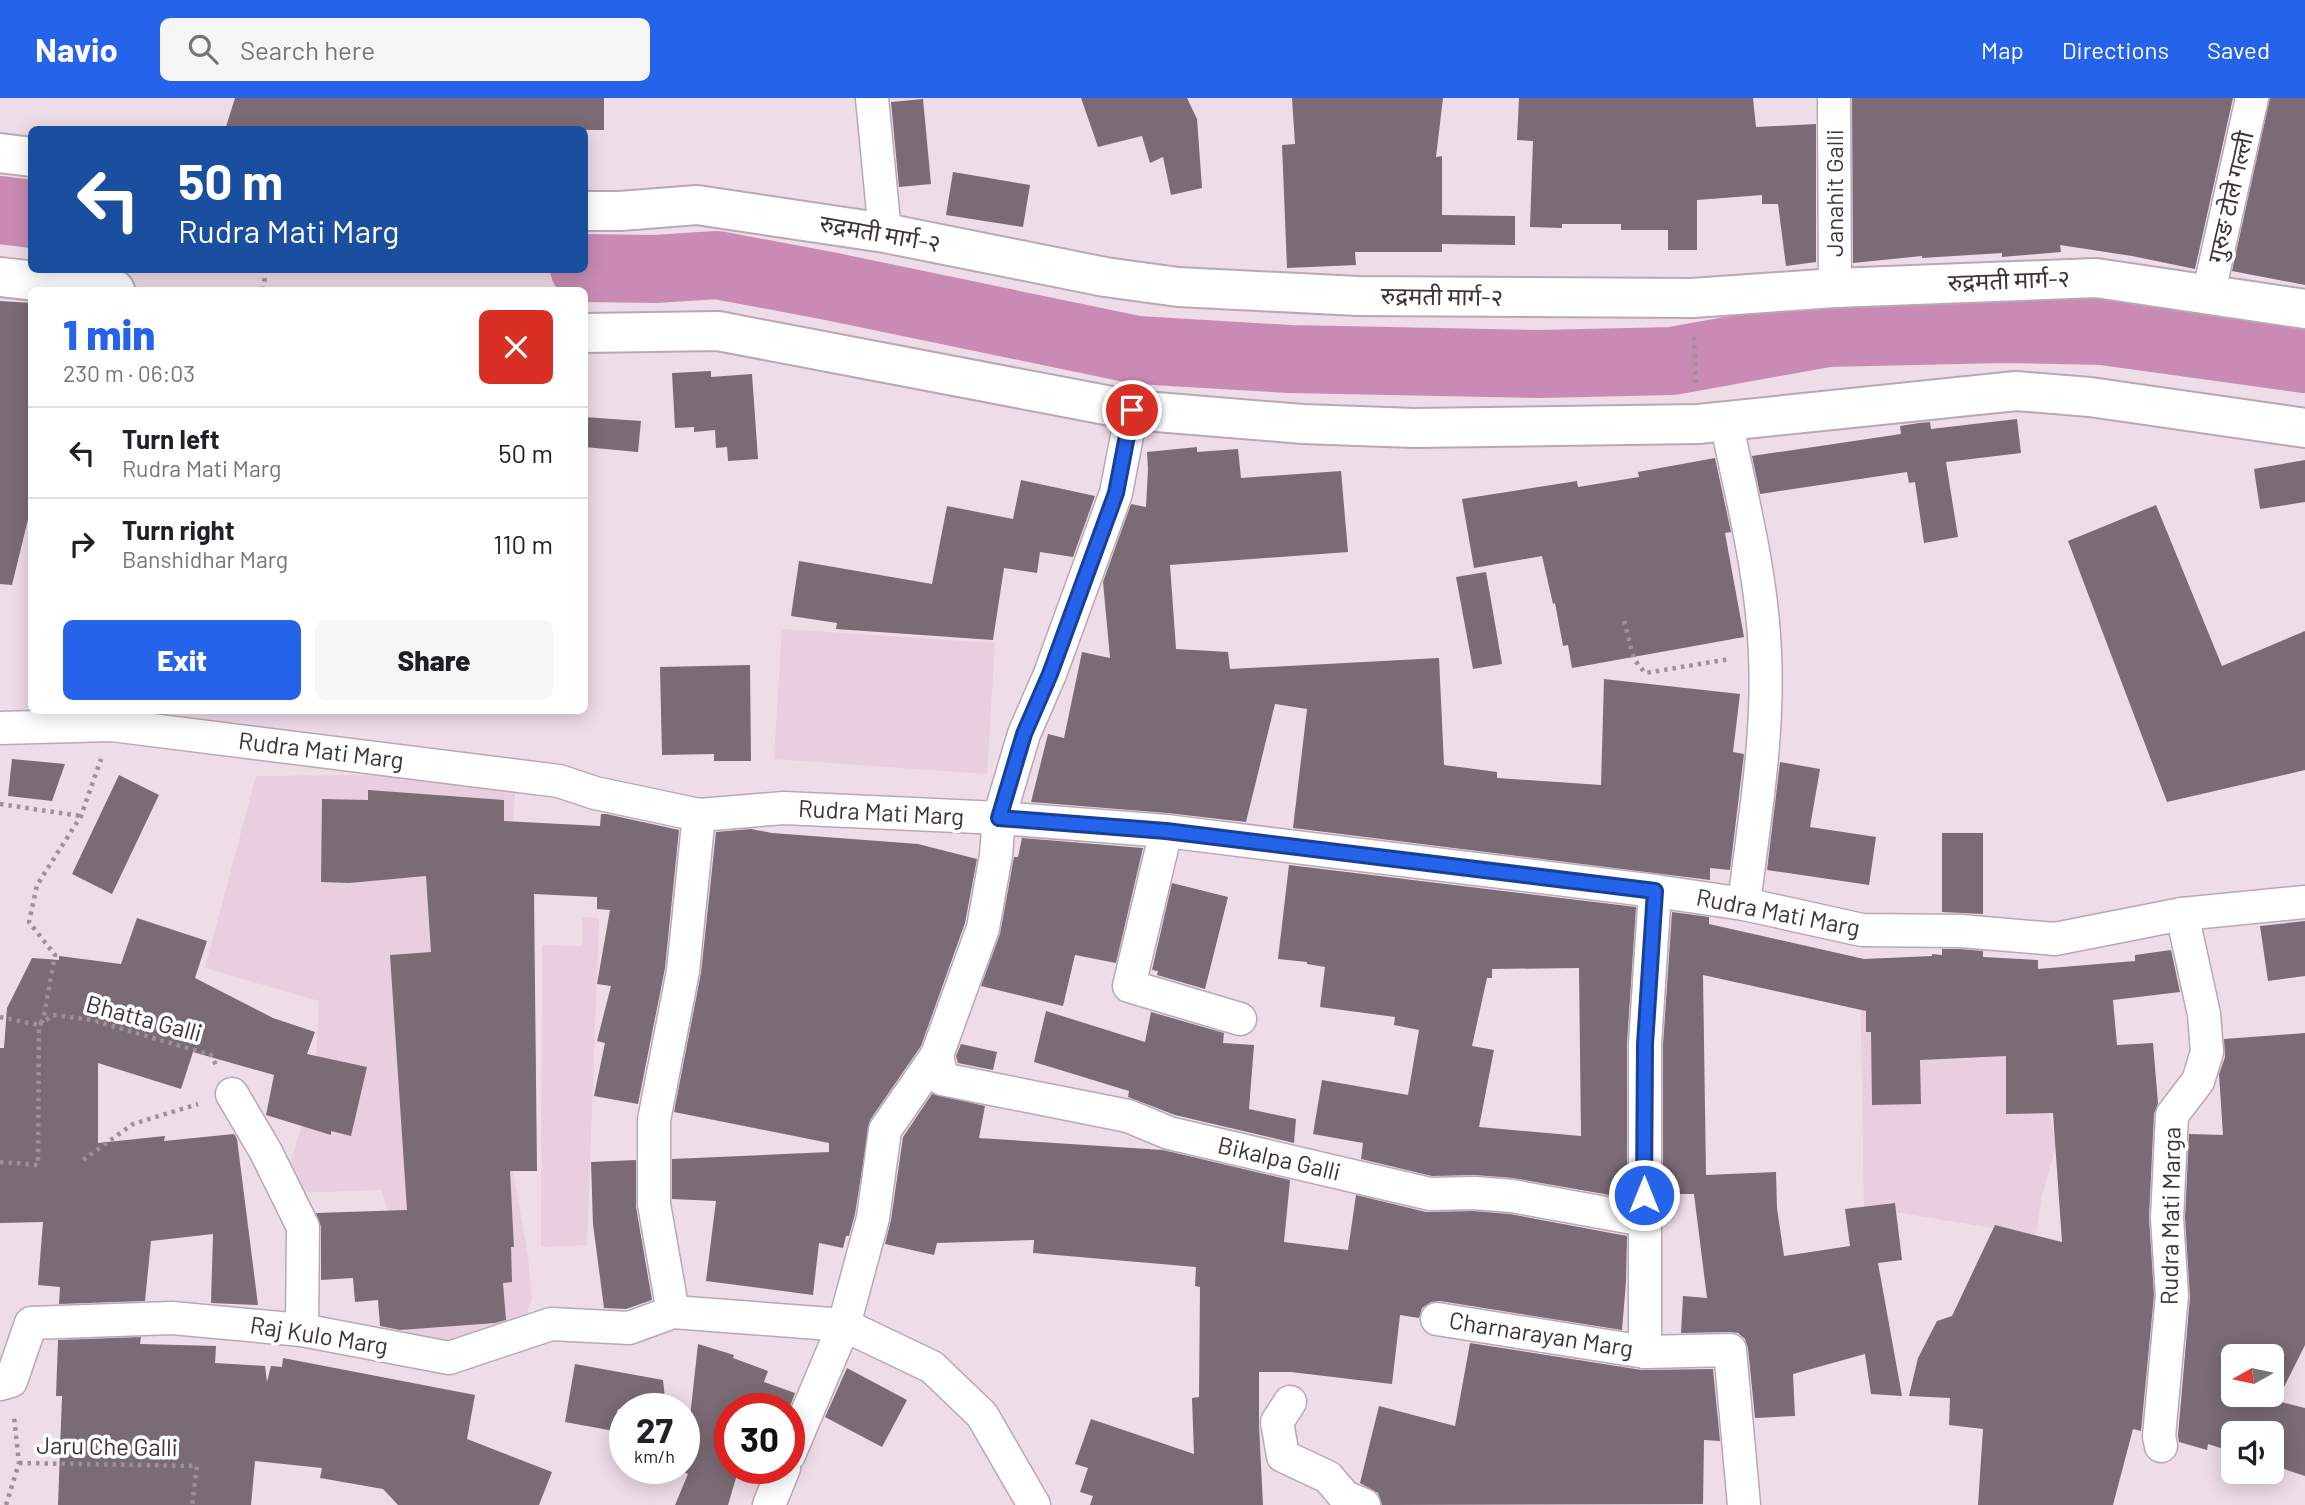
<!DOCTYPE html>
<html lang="en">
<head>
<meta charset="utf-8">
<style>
	body { margin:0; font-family:Barlow,"Noto Sans Devanagari",sans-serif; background:#f6f6f6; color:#202124; height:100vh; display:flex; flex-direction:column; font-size:26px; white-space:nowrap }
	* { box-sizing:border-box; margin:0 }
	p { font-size:23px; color:#757577 }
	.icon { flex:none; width:38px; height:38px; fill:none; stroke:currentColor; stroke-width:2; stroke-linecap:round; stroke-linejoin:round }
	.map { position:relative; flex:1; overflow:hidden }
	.sheet { position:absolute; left:28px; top:189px; width:560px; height:427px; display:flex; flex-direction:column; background:#fff; border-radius:10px; box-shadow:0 4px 18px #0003 }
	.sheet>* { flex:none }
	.hud { position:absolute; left:28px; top:28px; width:560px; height:147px; border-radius:10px; box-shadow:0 4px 18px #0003; background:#1a4fa0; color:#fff; overflow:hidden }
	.needle { width:46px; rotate:261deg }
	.tools { position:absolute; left:2221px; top:1246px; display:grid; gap:14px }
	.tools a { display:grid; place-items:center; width:63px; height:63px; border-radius:10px; background:#fff; box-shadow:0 4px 18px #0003; font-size:35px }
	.speed { position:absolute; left:609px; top:1295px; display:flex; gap:14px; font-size:35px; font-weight:700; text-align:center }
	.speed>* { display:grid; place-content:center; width:91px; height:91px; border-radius:50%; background:#fff; box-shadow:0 4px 18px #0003; line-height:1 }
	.speed small { font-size:18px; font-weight:400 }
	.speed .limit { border:10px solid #d22; background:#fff; color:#111 }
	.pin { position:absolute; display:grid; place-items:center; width:60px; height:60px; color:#fff; margin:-30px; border:4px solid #fff; border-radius:50%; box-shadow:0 2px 7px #0007 }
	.me { position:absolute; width:77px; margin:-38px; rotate:0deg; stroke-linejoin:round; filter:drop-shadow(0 0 5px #0008) }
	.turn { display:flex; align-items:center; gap:24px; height:147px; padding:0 35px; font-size:32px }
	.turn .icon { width:91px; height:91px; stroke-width:2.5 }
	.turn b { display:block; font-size:49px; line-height:60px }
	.round { display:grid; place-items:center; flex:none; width:74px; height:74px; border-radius:10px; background:#f6f6f6 }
	.overview { display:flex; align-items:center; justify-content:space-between; height:119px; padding:0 35px }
	h1 { font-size:42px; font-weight:800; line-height:52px; color:#2563eb }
	.cta { display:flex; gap:14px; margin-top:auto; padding:14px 35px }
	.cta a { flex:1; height:80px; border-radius:10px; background:#2563eb; color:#fff; font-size:28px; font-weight:800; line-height:80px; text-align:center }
	.cta a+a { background:#f6f6f6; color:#202124 }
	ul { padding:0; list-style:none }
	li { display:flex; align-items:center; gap:21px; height:91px; padding:0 35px; border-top:2px solid #e0e0e0 }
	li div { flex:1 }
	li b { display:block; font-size:26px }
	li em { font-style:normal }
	header { display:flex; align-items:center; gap:42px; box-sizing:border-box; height:98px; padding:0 35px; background:#2563eb; color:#fff }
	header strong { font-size:33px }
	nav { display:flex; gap:38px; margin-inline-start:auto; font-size:24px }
	.search { width:490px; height:63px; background:#f6f6f6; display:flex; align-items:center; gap:18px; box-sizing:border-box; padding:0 24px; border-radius:10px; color:#757577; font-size:26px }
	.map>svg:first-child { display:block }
	.built { fill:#e8cede }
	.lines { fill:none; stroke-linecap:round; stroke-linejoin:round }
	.river { stroke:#c98bb4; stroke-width:68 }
	.building { fill:#7b6b75; fill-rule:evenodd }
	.minor-casing { stroke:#b9a8b3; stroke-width:35 }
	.tertiary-casing { stroke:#b9a8b3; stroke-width:42 }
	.path { stroke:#9d9098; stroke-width:4.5; stroke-dasharray:3.5 5; stroke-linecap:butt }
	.minor { stroke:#fff; stroke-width:32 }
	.tertiary { stroke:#fff; stroke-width:38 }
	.route-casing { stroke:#184099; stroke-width:18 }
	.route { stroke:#2563eb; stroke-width:12 }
	.labels { text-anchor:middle; stroke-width:7; stroke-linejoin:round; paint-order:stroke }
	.street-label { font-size:24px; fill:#3b3438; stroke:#fff }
</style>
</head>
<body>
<header>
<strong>Navio</strong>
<div class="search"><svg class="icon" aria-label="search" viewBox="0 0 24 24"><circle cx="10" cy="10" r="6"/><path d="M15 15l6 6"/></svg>Search here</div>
<nav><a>Map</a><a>Directions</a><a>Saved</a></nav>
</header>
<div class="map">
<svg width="2305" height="1407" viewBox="0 0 2305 1407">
	<rect width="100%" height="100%" fill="#eedce7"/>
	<g class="built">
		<path d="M 782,531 L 995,545 L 987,676 L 774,661 Z"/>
		<path d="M 355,677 L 426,679 L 516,684 L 509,776 L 512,1066 L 528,1159 L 532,1201 L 519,1235 L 419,1249 L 404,1231 L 402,1162 L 382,1092 L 290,1095 L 290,1065 L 303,1024 L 316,968 L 319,903 L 205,870 L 256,678 Z"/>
		<path d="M 582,819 L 599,820 L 587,1147 L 541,1149 L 542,847 L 582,848 Z"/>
		<path d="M 1860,878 L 2035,954 L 2056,1047 L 2042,1098 L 2036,1137 L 1864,1109 Z"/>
	</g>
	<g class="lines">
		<g class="river">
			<path d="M 0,112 L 32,116"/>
			<path d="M 584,170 L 655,171 L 717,167 L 829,188 L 1137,252 L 1290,261 L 1539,266 L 1672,263 L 1827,235 L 2004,231 L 2103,233 L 2305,261"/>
		</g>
	</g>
	<g class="building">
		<path d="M 235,0 L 604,0 L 604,32 L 225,32 Z"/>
		<path d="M 1081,0 L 1187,0 L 1197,21 L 1202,90 L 1171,97 L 1163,59 L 1150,65 L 1142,38 L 1098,49 Z"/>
		<path d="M 1292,0 L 1443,0 L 1436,59 L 1442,58 L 1442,117 L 1515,118 L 1515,147 L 1442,146 L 1442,154 L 1355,154 L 1356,167 L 1287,170 L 1282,47 L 1295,46 Z"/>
		<path d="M 1519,0 L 1753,0 L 1756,29 L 1816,26 L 1816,164 L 1786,168 L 1778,106 L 1762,106 L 1762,97 L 1697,102 L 1697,152 L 1668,152 L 1668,132 L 1621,132 L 1621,126 L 1562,126 L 1562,130 L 1530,129 L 1533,43 L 1517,42 Z"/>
		<path d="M 1852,0 L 2233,0 L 2195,171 L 2132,158 L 2060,147 L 2061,154 L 2002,159 L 2002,155 L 1922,160 L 1922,158 L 1853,165 Z"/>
		<path d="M 2270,0 L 2305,0 L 2305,187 L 2232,173 Z"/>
		<path d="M 923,1 L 931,86 L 899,89 L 891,4 Z"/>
		<path d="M 953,74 L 1030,87 L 1023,129 L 946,117 Z"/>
		<path d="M 0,203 L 32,205 L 32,405 L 12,487 L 0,486 Z"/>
		<path d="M 711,273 L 711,279 L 752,276 L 758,361 L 728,363 L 727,349 L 716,350 L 715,332 L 694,334 L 694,329 L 675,330 L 672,275 Z"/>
		<path d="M 584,319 L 641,323 L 638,354 L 584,349 Z"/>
		<path d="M 2017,321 L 2021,355 L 1946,364 L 1958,439 L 1924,445 L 1915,384 L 1909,385 L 1907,374 L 1760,396 L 1752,358 L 1901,336 L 1900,328 L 1919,325 L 1930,324 L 1931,331 Z"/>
		<path d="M 1197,349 L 1197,354 L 1238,351 L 1241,380 L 1341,373 L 1348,454 L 1170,467 L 1176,551 L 1228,554 L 1230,571 L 1439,560 L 1444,667 L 1497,674 L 1497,680 L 1601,687 L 1604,581 L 1740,596 L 1733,654 L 1744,656 L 1730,772 L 1710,770 L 1710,782 L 1293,730 L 1307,611 L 1275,606 L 1246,724 L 1167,715 L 1031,704 L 1048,636 L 1064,640 L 1082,554 L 1110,560 L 1103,484 L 1131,406 L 1146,409 L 1148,371 L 1147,354 Z"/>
		<path d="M 1715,360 L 1731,434 L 1725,435 L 1744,539 L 1572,570 L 1568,547 L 1563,548 L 1555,505 L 1553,506 L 1542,458 L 1474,470 L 1462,401 L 1577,383 L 1578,389 L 1639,379 L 1638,374 Z"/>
		<path d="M 2305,362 L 2305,404 L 2260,411 L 2254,371 Z"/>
		<path d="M 1021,382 L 1095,398 L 1073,459 L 1040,454 L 1037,475 L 1004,470 L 993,542 L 836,531 L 837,525 L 791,518 L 799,463 L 932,486 L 947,408 L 1013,421 Z"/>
		<path d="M 2156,407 L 2222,568 L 2305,533 L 2305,672 L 2167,704 L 2068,443 Z"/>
		<path d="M 1486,474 L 1502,566 L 1473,571 L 1456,479 Z"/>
		<path d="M 750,567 L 751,663 L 714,663 L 714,656 L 662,657 L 660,569 Z"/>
		<path d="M 12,661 L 65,666 L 52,703 L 8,698 Z"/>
		<path d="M 1780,664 L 1820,671 L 1810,729 L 1876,739 L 1869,787 L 1767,772 Z"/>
		<path d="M 119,677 L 159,697 L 112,796 L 72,776 Z"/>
		<path d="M 368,692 L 504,702 L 504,723 L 600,728 L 601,716 L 606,716 L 679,732 L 665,870 L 638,1006 L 594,998 L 605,945 L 597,943 L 611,888 L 597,886 L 610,812 L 597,811 L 597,799 L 534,796 L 537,1073 L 510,1073 L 514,1149 L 511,1149 L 512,1184 L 503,1185 L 506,1222 L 495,1225 L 400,1232 L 380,1228 L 378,1202 L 355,1204 L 353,1180 L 321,1182 L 321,1129 L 316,1115 L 407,1112 L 390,857 L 431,854 L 426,778 L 349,785 L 321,784 L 322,701 L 368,702 Z"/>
		<path d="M 751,731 L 772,735 L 918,746 L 977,761 L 965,825 L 921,948 L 870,1022 L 855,1116 L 849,1138 L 846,1138 L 843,1150 L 819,1145 L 813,1197 L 706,1183 L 716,1103 L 672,1101 L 672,1061 L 829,1054 L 829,1045 L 674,1014 L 701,875 L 716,734 Z"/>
		<path d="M 1942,735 L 1983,735 L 1983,816 L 1942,814 Z"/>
		<path d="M 1022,740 L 1143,750 L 1116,865 L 1075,857 L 1063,908 L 981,888 L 1000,836 L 1014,759 L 1018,759 Z"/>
		<path d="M 1289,767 L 1636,809 L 1627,946 L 1627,1100 L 1513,1080 L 1475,1077 L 1432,1078 L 1361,1061 L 1363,1045 L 1313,1036 L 1322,982 L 1408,997 L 1419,932 L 1394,927 L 1395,919 L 1320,909 L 1325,869 L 1307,866 L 1307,864 L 1278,861 ZM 1579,870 L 1581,1038 L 1479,1029 L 1494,952 L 1472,948 L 1487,880 L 1492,880 L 1492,871 Z"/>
		<path d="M 1172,785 L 1228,799 L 1205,891 L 1157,877 L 1158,873 L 1152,872 Z"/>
		<path d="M 1672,814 L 1709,819 L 1709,826 L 1864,861 L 1932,858 L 1932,856 L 1942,857 L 1942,851 L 1960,851 L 1983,853 L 1983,859 L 2038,862 L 2038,871 L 2135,863 L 2135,857 L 2171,852 L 2180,894 L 2113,902 L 2117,947 L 2153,945 L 2158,1005 L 2154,1016 L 2149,1119 L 2154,1197 L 2141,1333 L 2133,1331 L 2113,1407 L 1978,1407 L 1983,1331 L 1949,1327 L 1950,1300 L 1909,1298 L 1918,1260 L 1937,1223 L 1952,1218 L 1995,1127 L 2062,1144 L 2053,1015 L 2006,1016 L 2006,958 L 1920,962 L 1921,1006 L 1872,1007 L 1871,934 L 1866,934 L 1866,913 L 1703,877 L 1706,1077 L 1776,1074 L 1777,1110 L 1784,1158 L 1850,1148 L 1845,1111 L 1895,1105 L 1902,1162 L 1878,1165 L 1902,1298 L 1871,1296 L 1865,1256 L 1793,1276 L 1795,1318 L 1755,1320 L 1748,1250 L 1745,1241 L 1738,1235 L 1730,1234 L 1681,1235 L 1683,1198 L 1707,1200 L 1694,1096 L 1663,1096 L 1663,947 Z"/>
		<path d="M 137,820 L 207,843 L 195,880 L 273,920 L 315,934 L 307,956 L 367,969 L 351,1038 L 331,1033 L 331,1037 L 266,1017 L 274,977 L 193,954 L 181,991 L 98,965 L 98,1045 L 165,1038 L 164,1043 L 234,1036 L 237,1041 L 258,1207 L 211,1205 L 213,1136 L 151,1143 L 145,1203 L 59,1206 L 60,1189 L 38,1187 L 43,1124 L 0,1125 L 0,950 L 4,950 L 7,910 L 32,860 L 59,862 L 59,858 L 121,866 Z"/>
		<path d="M 2305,823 L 2305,878 L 2268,883 L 2260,828 Z"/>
		<path d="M 1046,913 L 1145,944 L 1151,914 L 1224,935 L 1223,945 L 1254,947 L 1249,1011 L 1296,1021 L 1294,1045 L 1175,1017 L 1128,999 L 1129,993 L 1034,964 Z"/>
		<path d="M 2305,935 L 2305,1247 L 2277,1303 L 2305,1310 L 2305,1378 L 2272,1367 L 2272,1335 L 2233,1335 L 2233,1354 L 2208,1346 L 2207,1352 L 2179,1344 L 2178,1337 L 2190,1199 L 2185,1120 L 2189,1036 L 2223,1037 L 2219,976 L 2225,959 L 2224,941 ZM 2233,1258 L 2272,1258 L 2272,1297 L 2233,1297 Z"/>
		<path d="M 961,946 L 997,954 L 993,972 L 958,965 L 956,958 Z"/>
		<path d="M 932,996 L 985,1008 L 979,1040 L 1163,1052 L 1290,1082 L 1284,1144 L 1348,1152 L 1356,1097 L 1426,1114 L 1473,1113 L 1510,1116 L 1627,1138 L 1626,1184 L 1622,1232 L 1440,1203 L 1431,1204 L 1422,1210 L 1419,1220 L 1400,1217 L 1392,1286 L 1291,1274 L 1259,1274 L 1259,1327 L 1263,1407 L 1090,1407 L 1093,1398 L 1080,1394 L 1088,1370 L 1075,1366 L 1091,1321 L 1194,1356 L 1192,1300 L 1199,1299 L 1200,1189 L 1195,1188 L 1196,1169 L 1033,1155 L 1034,1142 L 937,1145 L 934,1157 L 885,1146 L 891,1122 L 903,1039 Z"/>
		<path d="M 636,1062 L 636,1109 L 652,1202 L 626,1211 L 604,1210 L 593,1126 L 591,1064 Z"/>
		<path d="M 141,1239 L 140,1246 L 216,1248 L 215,1265 L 265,1268 L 267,1284 L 271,1268 L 282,1269 L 283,1260 L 475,1297 L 467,1341 L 552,1374 L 539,1407 L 398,1407 L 383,1391 L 320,1380 L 322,1370 L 255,1363 L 251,1407 L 58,1407 L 62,1298 L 56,1298 L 58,1242 Z"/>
		<path d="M 1470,1245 L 1642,1272 L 1713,1271 L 1720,1343 L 1704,1342 L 1703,1406 L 1382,1407 L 1378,1395 L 1360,1385 L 1379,1308 L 1455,1328 Z"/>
		<path d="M 698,1246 L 734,1257 L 733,1260 L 768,1273 L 764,1284 L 795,1295 L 789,1311 L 730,1311 L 730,1370 L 739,1370 L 728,1407 L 675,1407 L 688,1376 L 684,1374 Z"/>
		<path d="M 575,1266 L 663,1282 L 666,1311 L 618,1311 L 614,1333 L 565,1324 Z"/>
		<path d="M 847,1270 L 907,1302 L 882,1349 L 825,1319 Z"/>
	</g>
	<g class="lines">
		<defs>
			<g id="minor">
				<path d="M 872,0 L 885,135"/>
				<path d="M 1834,0 L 1835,190"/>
				<path d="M 2208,198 L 2252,0"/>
				<path d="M 1726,323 C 1742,400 1762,477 1765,555 C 1769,639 1754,723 1744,806"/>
				<path d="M 0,630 L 112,627 L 559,683 L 595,695 L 699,717 L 784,710 L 999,720 L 1166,733 L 1655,793 L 1744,806 L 1862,832 L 1961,833 L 2055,841 L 2182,816 L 2305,804"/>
				<path d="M 1166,733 L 1129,888 L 1240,921"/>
				<path d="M 1655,793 L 1645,946 L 1645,1254 L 1730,1252 L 1744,1407"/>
				<path d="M 937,957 L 942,981 L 1128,1018 L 1169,1035 L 1430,1096 L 1474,1095 L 1512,1098 L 1644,1122"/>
				<path d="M 232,996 L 266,1054 L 303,1129 L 302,1232"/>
				<path d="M 673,1214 L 654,1106 L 654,1022 L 683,873 L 699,717"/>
				<path d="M 1437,1221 L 1645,1254"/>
				<path d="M 0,1286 L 11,1283 L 31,1225 L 172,1220 L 302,1232 L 449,1260 L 551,1226 L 629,1230 L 673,1214 L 844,1227 L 932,1269 L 982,1317 L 1034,1407"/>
				<path d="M 1290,1304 L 1277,1324 L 1283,1358 L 1328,1379 L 1345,1399 L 1364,1407"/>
				<path d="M 2161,1348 L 2159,1338 L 2172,1197 L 2167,1120 L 2172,1017 L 2198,983 L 2207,954 L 2204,916 L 2182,816"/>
				<path d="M 789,1357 L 844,1227 L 873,1120 L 885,1032 L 937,957 L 983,830 L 996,757 L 999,720 L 1024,636 L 1050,576 L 1116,395 L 1132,312"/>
				<path d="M 769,1407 L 784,1370"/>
			</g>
			<g id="tertiary">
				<path d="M 0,55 L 32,59"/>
				<path d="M 584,113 L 620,113 L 697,107 L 885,135 L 1105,179 L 1178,189 L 1358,198 L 1692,200 L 1835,190 L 2096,180 L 2305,211"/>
				<path d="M 0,179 L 115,192"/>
				<path d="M 584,235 L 718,233 L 1132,312 L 1303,326 L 1414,330 L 1698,326 L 2016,293 L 2090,299 L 2305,330"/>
			</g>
		</defs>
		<use href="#minor" class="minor-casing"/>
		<use href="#tertiary" class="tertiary-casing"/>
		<g class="path">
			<path d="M 263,192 L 266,172"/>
			<path d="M 1694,239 L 1696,290"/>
			<path d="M 1624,523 L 1634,561 L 1645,575 L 1730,561"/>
			<path d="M 0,706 L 81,718"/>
			<path d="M 0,919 L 39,927 L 43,922 L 55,857 L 29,824 L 37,787 L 81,718 L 101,661"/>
			<path d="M 83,1062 L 133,1026 L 198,1006"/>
			<path d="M 0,1064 L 38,1067 L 39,927 L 53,917 L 92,922 L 211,957 L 216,967"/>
			<path d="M 19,1365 L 197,1368 L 192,1407"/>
			<path d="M 6,1407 L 19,1365 L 14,1319"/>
		</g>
		<use href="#minor" class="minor"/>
		<use href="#tertiary" class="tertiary"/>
	</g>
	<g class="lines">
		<defs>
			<path id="route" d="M 1132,312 L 1116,395 L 1050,576 L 1024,636 L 999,720 L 1166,733 L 1655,793 L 1645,946 L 1644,1097"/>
		</defs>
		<use href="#route" class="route-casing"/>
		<use href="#route" class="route"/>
	</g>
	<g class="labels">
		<g class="street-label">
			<text transform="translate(1835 95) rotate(-90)" y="8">Janahit Galli</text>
			<text transform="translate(2231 99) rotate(-77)" y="8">गुरुङ टोले गल्ली</text>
			<text transform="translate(880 136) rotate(10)" y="8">रुद्रमती मार्ग-२</text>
			<text transform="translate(2009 183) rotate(-2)" y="8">रुद्रमती मार्ग-२</text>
			<text transform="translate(1442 199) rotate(1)" y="8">रुद्रमती मार्ग-२</text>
			<text transform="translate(321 653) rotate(7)" y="8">Rudra Mati Marg</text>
			<text transform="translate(881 715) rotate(3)" y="8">Rudra Mati Marg</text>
			<text transform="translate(1778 815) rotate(11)" y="8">Rudra Mati Marg</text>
			<text transform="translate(144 921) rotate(15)" y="8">Bhatta Galli</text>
			<text transform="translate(1279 1061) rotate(13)" y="8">Bikalpa Galli</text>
			<text transform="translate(2171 1118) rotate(-89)" y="8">Rudra Mati Marga</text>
			<text transform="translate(1541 1237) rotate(9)" y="8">Charnarayan Marg</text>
			<text transform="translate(319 1238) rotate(9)" y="8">Raj Kulo Marg</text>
			<text transform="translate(107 1349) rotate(1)" y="8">Jaru Che Galli</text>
		</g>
	</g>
</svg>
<div class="tools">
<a><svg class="needle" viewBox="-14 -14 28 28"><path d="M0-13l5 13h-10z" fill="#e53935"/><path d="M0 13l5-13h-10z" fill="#757577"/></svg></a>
<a><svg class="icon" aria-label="sound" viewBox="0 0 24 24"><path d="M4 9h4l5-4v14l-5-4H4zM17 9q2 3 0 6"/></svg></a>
</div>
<div class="speed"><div>27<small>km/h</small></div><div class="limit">30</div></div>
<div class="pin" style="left:1132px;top:312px;background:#d93025"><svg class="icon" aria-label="arrive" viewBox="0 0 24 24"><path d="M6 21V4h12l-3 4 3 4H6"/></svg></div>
<svg class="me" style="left:1644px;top:1097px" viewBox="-20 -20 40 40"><circle r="17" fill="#2563eb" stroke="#fff" stroke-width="3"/><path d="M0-11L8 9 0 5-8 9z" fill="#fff"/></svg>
<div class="hud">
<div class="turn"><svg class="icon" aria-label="left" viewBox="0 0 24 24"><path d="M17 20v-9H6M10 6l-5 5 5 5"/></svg><div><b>50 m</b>Rudra Mati Marg</div></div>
</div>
<section class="sheet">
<div class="overview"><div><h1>1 min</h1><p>230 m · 06:03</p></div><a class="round" style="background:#d93025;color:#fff"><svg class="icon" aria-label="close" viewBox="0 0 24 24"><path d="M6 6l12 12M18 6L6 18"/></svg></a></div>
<ul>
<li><svg class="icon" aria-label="left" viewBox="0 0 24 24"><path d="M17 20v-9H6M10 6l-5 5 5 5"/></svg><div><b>Turn left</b><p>Rudra Mati Marg</p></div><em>50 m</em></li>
<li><svg class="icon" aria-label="right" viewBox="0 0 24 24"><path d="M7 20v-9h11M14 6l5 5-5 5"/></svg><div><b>Turn right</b><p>Banshidhar Marg</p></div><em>110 m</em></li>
</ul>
<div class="cta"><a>Exit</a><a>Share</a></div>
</section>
</div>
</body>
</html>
